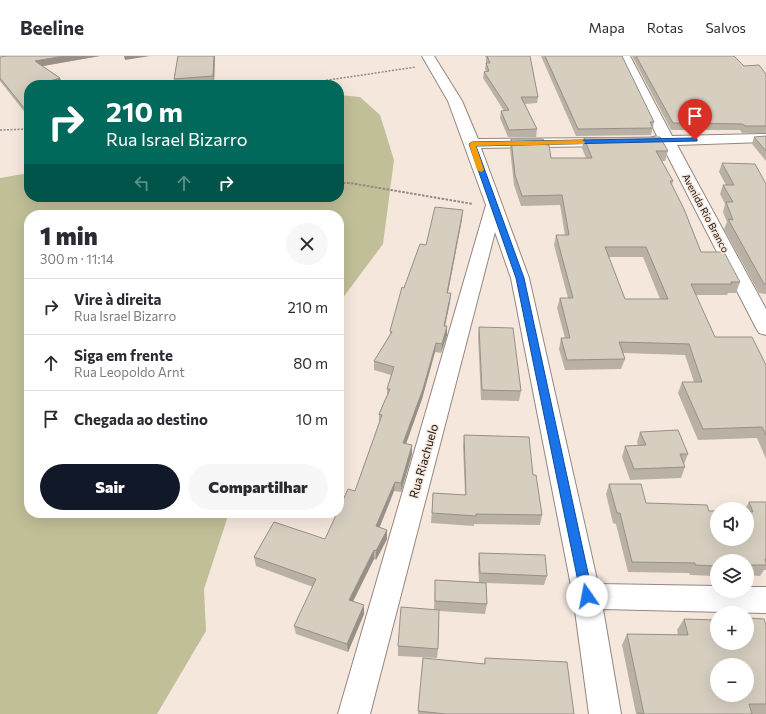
<!DOCTYPE html>
<html lang="pt">
<head>
<meta charset="utf-8">
<style>
	body { margin:0; font-family:Commissioner,sans-serif; background:#f7f7f7; color:#2b2b33; height:100vh; display:flex; flex-direction:column; font-size:15px; white-space:nowrap }
	* { box-sizing:border-box; margin:0 }
	p { font-size:13px; color:#7c7c81 }
	.icon { flex:none; width:22px; height:22px; fill:none; stroke:currentColor; stroke-width:2; stroke-linecap:round; stroke-linejoin:round }
	.map { position:relative; flex:1; overflow:hidden }
	.drawer { position:absolute; left:24px; top:154px; width:320px; height:308px; display:flex; flex-direction:column; background:#fff; border-radius:16px; box-shadow:0 4px 16px #0002 }
	.drawer>* { flex:none }
	.banner { position:absolute; left:24px; top:24px; width:320px; height:122px; border-radius:16px; box-shadow:0 4px 16px #0002; background:#00695c; color:#fff; overflow:hidden }
	.tools { position:absolute; left:710px; top:446px; display:grid; gap:8px }
	.tools a { display:grid; place-items:center; width:44px; height:44px; border-radius:50%; background:#fff; box-shadow:0 4px 16px #0002; font-size:20px }
	.pin { position:absolute; display:grid; place-items:center; width:34px; height:34px; color:#fff; margin:-41px -17px; border-radius:50% 50% 50% 0; rotate:-45deg; box-shadow:0 0 4px #0007 }
	.pin .icon { rotate:45deg }
	.me { position:absolute; width:44px; margin:-22px; rotate:348deg; stroke-linejoin:round; filter:drop-shadow(0 0 3px #0008) }
	.turn { display:flex; align-items:center; gap:14px; height:84px; padding:0 16px; font-size:18px }
	.turn .icon { width:52px; height:52px; stroke-width:2.5 }
	.turn b { display:block; font-size:28px; line-height:34px }
	.lanes { display:flex; align-items:center; height:38px; padding:0 16px; background:#0003; justify-content:center; gap:20px; direction:ltr }
	.lanes .off { opacity:.35 }
	.round { display:grid; place-items:center; flex:none; width:42px; height:42px; border-radius:21px; background:#f7f7f7 }
	.headline { display:flex; align-items:center; justify-content:space-between; height:68px; padding:0 16px }
	h1 { font-size:24px; font-weight:800; line-height:30px }
	.action { display:flex; gap:8px; margin-top:auto; padding:8px 16px }
	.action a { flex:1; height:46px; border-radius:24px; background:#111827; color:#fff; font-size:16px; font-weight:800; line-height:46px; text-align:center }
	.action a+a { background:#f7f7f7; color:#2b2b33 }
	ul { padding:0; list-style:none }
	li { display:flex; align-items:center; gap:12px; height:56px; padding:0 16px; border-top:1px solid #e1e1e2 }
	li div { flex:1 }
	li b { display:block; font-size:15px }
	li em { font-style:normal }
	header { display:flex; align-items:center; gap:24px; box-sizing:border-box; height:56px; padding:0 20px; background:#fff; border-bottom:1px solid #e1e1e2 }
	header strong { font-size:19px }
	nav { display:flex; gap:22px; margin-inline-start:auto; font-size:14px }
	.map>svg:first-child { display:block }
	.forest { fill:#c0bf97 }
	.lines { fill:none; stroke-linecap:round; stroke-linejoin:round }
	.street-casing { stroke:#95877e; stroke-width:2 }
	.path-far1 { stroke:#938981; stroke-width:1.5; stroke-dasharray:2 1.5; stroke-linecap:butt }
	.path { stroke:#938981; stroke-width:2; stroke-dasharray:2.5 1.5; stroke-linecap:butt }
	.street { fill:#fff; fill-rule:evenodd }
	.wall { fill:#b8b1a4; fill-rule:evenodd }
	.shaded-wall { fill:#969086 }
	.building { fill:#d6cebf; stroke:#969086; fill-rule:evenodd }
	.route { fill:#1a73e8; stroke:#114b97 }
	.slow { fill:#f59e0b }
	.labels { text-anchor:middle; stroke-width:3; stroke-linejoin:round; paint-order:stroke }
	.far-street-label { font-size:10px; fill:#17120e; stroke:#f6e7dd }
	.street-label { font-size:12px; fill:#17120e; stroke:#f6e7dd }
</style>
</head>
<body>
<header>
<strong>Beeline</strong>
<nav><a>Mapa</a><a>Rotas</a><a>Salvos</a></nav>
</header>
<div class="map">
<svg width="766" height="658" viewBox="0 0 766 658">
	<rect width="100%" height="100%" fill="#f6e7dd"/>
	<path class="forest" d="M 339,39 L 360,41 L 380,59 L 394,104 L 383,188 L 339,247 L 339,159 L 29,159 L 29,457 L 231,457 L 228,460 L 204,533 L 206,575 L 157,658 L 0,658 L 0,122 L 29,117 L 29,141 L 339,141 Z"/>
	<g class="lines">
		<defs>
			<g id="street">
				<path d="M 422,0 L 434,0 L 462,45 L 478,83 L 613,82 L 618,83 L 620,86 L 618,89 L 613,90 L 481,92 L 529,222 L 598,528 L 717,530 L 717,535 L 747,535 L 747,531 L 766,531 L 766,557 L 603,553 L 621,658 L 589,658 L 573,540 L 511,222 L 495,176 L 370,658 L 338,658 L 486,149 L 448,45 Z"/>
				<path d="M 618,0 L 630,0 L 672,80 L 766,78 L 766,86 L 677,89 L 766,253 L 766,279 L 759,277 L 756,272 L 662,89 L 650,88 L 648,85 L 650,82 L 657,80 Z"/>
			</g>
		</defs>
		<use href="#street" class="street-casing"/>
		<g class="path-far1">
			<path d="M 295,29 L 416,11"/>
			<path d="M 0,74 L 29,73"/>
		</g>
		<g class="path">
			<path d="M 339,127 L 350,127 L 473,148"/>
			<path d="M 228,145 L 239,141"/>
		</g>
		<use href="#street" class="street"/>
	</g>
	<g class="wall">
		<path d="M 7,0 L 100,0 L 43,10 L 60,22 L 62,28 L 29,29 L 29,59 L 27,59 L 0,25 L 0,1 Z"/>
		<path d="M 178,0 L 215,0 L 214,27 L 175,29 L 174,23 Z"/>
		<path d="M 485,0 L 530,0 L 538,41 L 537,47 L 525,48 L 537,73 L 536,81 L 508,81 L 500,62 L 501,55 L 504,55 L 483,22 L 484,16 L 486,15 L 485,13 L 486,7 L 486,2 Z"/>
		<path d="M 541,0 L 622,0 L 654,66 L 651,79 L 576,80 Z"/>
		<path d="M 632,0 L 734,0 L 744,10 L 766,18 L 766,77 L 742,77 L 740,74 L 671,74 Z"/>
		<path d="M 766,80 L 766,105 L 752,88 L 754,81 Z"/>
		<path d="M 584,82 L 668,95 L 665,105 L 662,105 L 673,125 L 672,129 L 701,196 L 740,226 L 736,237 L 728,237 L 727,239 L 695,239 L 715,281 L 766,309 L 766,403 L 757,382 L 698,384 L 678,337 L 682,326 L 694,326 L 685,299 L 623,297 L 625,303 L 621,313 L 565,314 L 559,293 L 561,282 L 565,282 L 557,252 L 560,242 L 568,242 L 554,189 L 556,179 L 565,179 L 560,149 L 521,150 L 514,129 L 510,93 L 511,83 L 551,102 L 586,102 L 582,92 ZM 609,201 L 643,201 L 660,243 L 625,243 Z"/>
		<path d="M 722,107 L 766,128 L 766,238 L 759,237 L 724,173 L 727,166 L 723,156 L 725,148 L 720,138 L 723,129 L 726,129 L 719,116 Z"/>
		<path d="M 462,163 L 448,237 L 450,246 L 445,270 L 447,279 L 441,297 L 435,296 L 422,343 L 406,388 L 412,398 L 401,436 L 394,435 L 380,471 L 387,483 L 376,504 L 374,503 L 353,546 L 364,549 L 364,558 L 348,596 L 296,578 L 294,570 L 313,531 L 256,510 L 254,501 L 325,483 L 355,435 L 379,367 L 379,358 L 387,339 L 387,333 L 391,319 L 374,314 L 374,305 L 390,278 L 390,275 L 404,232 L 426,189 Z"/>
		<path d="M 479,271 L 521,335 L 519,345 L 481,344 L 478,280 Z"/>
		<path d="M 640,376 L 688,398 L 684,408 L 685,411 L 681,422 L 630,424 L 622,401 L 625,390 L 638,390 L 637,386 Z"/>
		<path d="M 464,379 L 533,419 L 542,459 L 540,469 L 474,468 L 474,470 L 431,467 L 433,437 L 465,439 L 463,390 Z"/>
		<path d="M 609,428 L 646,447 L 709,455 L 747,483 L 747,453 L 745,453 L 749,446 L 766,446 L 766,514 L 764,514 L 760,520 L 747,519 L 747,505 L 717,505 L 717,520 L 690,519 L 689,517 L 628,516 L 616,468 L 613,467 L 606,438 Z"/>
		<path d="M 479,497 L 547,520 L 544,529 L 486,527 L 487,548 L 485,558 L 439,555 L 438,593 L 437,602 L 398,600 L 398,590 L 434,554 L 435,524 L 479,526 L 478,507 Z"/>
		<path d="M 684,563 L 766,569 L 766,658 L 636,658 L 622,589 L 627,578 L 678,579 L 677,574 Z"/>
		<path d="M 423,602 L 484,608 L 485,602 L 574,658 L 418,658 Z"/>
	</g>
	<g class="shaded-wall">
		<path d="M 64,0 L 100,0 L 37,11 L 35,5 Z"/>
		<path d="M 124,0 L 150,0 L 125,4 Z"/>
		<path d="M 214,0 L 215,0 L 214,27 L 213,20 Z"/>
		<path d="M 60,22 L 62,28 L 58,29 L 44,29 L 43,27 Z"/>
		<path d="M 29,52 L 29,59 L 27,59 L 25,53 Z"/>
		<path d="M 463,154 L 462,163 L 446,246 L 447,237 Z"/>
		<path d="M 451,237 L 450,246 L 443,279 L 444,270 Z"/>
		<path d="M 447,270 L 447,279 L 441,297 L 442,288 Z"/>
		<path d="M 436,287 L 435,296 L 422,343 L 403,396 L 403,387 Z"/>
		<path d="M 412,389 L 412,398 L 401,436 L 401,427 Z"/>
		<path d="M 395,426 L 394,435 L 376,479 L 376,470 Z"/>
		<path d="M 387,474 L 387,483 L 376,504 L 376,495 Z"/>
		<path d="M 374,494 L 374,503 L 349,553 L 349,544 Z"/>
		<path d="M 364,549 L 364,558 L 348,596 L 347,588 Z"/>
	</g>
	<g class="building">
		<path d="M 7,0 L 64,0 L 35,5 L 60,22 L 43,27 L 45,29 L 29,29 L 29,52 L 25,53 L 0,22 L 0,1 Z"/>
		<path d="M 178,0 L 214,0 L 213,20 L 174,23 Z"/>
		<path d="M 487,0 L 530,0 L 538,41 L 521,41 L 537,73 L 509,74 L 501,55 L 509,54 L 484,16 L 489,15 L 486,7 L 490,7 Z"/>
		<path d="M 545,0 L 622,0 L 654,66 L 650,66 L 653,72 L 578,73 Z"/>
		<path d="M 636,0 L 734,0 L 744,10 L 759,9 L 766,18 L 766,70 L 745,70 L 743,68 L 673,67 Z"/>
		<path d="M 766,80 L 766,95 L 754,81 Z"/>
		<path d="M 660,81 L 668,95 L 656,95 L 673,125 L 670,125 L 684,153 L 701,196 L 724,196 L 740,226 L 731,226 L 732,228 L 691,228 L 715,281 L 752,281 L 766,309 L 766,379 L 762,371 L 703,373 L 682,326 L 702,326 L 689,288 L 619,286 L 625,303 L 567,304 L 561,282 L 570,282 L 560,242 L 573,242 L 556,179 L 569,179 L 562,139 L 522,140 L 515,119 L 511,83 L 543,83 L 546,89 L 549,89 L 551,102 L 592,102 L 584,82 ZM 605,191 L 646,191 L 668,243 L 625,243 Z"/>
		<path d="M 722,107 L 755,108 L 766,128 L 766,228 L 764,228 L 728,163 L 733,164 L 726,146 L 733,146 L 723,129 L 734,129 Z"/>
		<path d="M 435,151 L 463,154 L 447,237 L 451,237 L 444,270 L 447,270 L 442,288 L 436,287 L 423,333 L 403,387 L 412,389 L 401,427 L 395,426 L 376,470 L 387,474 L 376,495 L 374,494 L 349,544 L 364,549 L 347,588 L 294,570 L 316,523 L 254,501 L 274,466 L 325,483 L 337,457 L 339,457 L 339,453 L 348,433 L 355,435 L 382,359 L 379,358 L 390,333 L 387,333 L 394,311 L 374,305 L 392,276 L 390,275 L 402,231 L 404,232 L 420,188 L 426,189 Z"/>
		<path d="M 479,271 L 513,272 L 521,335 L 482,334 Z"/>
		<path d="M 678,374 L 688,398 L 680,398 L 685,411 L 634,413 L 625,390 L 646,389 L 640,376 Z"/>
		<path d="M 464,379 L 529,381 L 533,419 L 536,419 L 542,459 L 476,458 L 476,460 L 432,457 L 433,437 L 466,439 Z"/>
		<path d="M 609,428 L 641,428 L 646,447 L 707,449 L 709,455 L 717,455 L 717,483 L 747,483 L 747,456 L 753,456 L 749,446 L 766,446 L 766,503 L 765,503 L 766,507 L 766,509 L 747,509 L 747,505 L 717,505 L 717,510 L 695,509 L 695,507 L 632,506 L 620,457 L 617,457 Z"/>
		<path d="M 479,497 L 545,499 L 547,520 L 480,517 Z"/>
		<path d="M 435,524 L 486,527 L 487,548 L 435,545 Z"/>
		<path d="M 401,551 L 439,554 L 438,593 L 398,590 Z"/>
		<path d="M 747,562 L 764,563 L 766,569 L 766,648 L 749,648 L 752,658 L 638,658 L 638,657 L 644,658 L 627,578 L 688,579 L 684,563 L 717,564 L 717,587 L 747,587 ZM 717,609 L 747,609 L 747,639 L 717,639 Z"/>
		<path d="M 423,602 L 485,608 L 485,602 L 567,606 L 574,658 L 446,658 L 418,655 Z"/>
	</g>
	<path class="route" d="M 695,82 L 697,83 L 697,85 L 476,90 L 524,222 L 593,540 L 591,543 L 587,545 L 583,543 L 581,540 L 516,222 L 469,88 L 472,86 Z"/>
	<path class="slow" d="M 582,84 L 585,86 L 584,88 L 476,90 L 484,114 L 481,116 L 477,114 L 469,88 L 472,86 Z"/>
	<g class="labels">
		<g class="far-street-label">
			<text transform="translate(706 157) rotate(62)" y="4">Avenida Rio Branco</text>
		</g>
		<g class="street-label">
			<text transform="translate(424 405) rotate(-74)" y="4">Rua Riachuelo</text>
		</g>
	</g>
</svg>
<div class="tools">
<a><svg class="icon" aria-label="sound" viewBox="0 0 24 24"><path d="M4 9h4l5-4v14l-5-4H4zM17 9q2 3 0 6"/></svg></a>
<a><svg class="icon" aria-label="layers" viewBox="0 0 24 24"><path d="M12 4l9 5-9 5-9-5zM3 14l9 5 9-5"/></svg></a>
<a>+</a>
<a>−</a>
</div>
<div class="pin" style="left:695px;top:84px;background:#d93025"><svg class="icon" aria-label="arrive" viewBox="0 0 24 24"><path d="M6 21V4h12l-3 4 3 4H6"/></svg></div>
<svg class="me" style="left:587px;top:540px" viewBox="-20 -20 40 40"><circle r="19" fill="#fff"/><path d="M0-13L10 11 0 6-10 11z" fill="#1a73e8"/></svg>
<div class="banner">
<div class="turn"><svg class="icon" aria-label="right" viewBox="0 0 24 24"><path d="M7 20v-9h11M14 6l5 5-5 5"/></svg><div><b>210 m</b>Rua Israel Bizarro</div></div>
<div class="lanes"><svg class="icon off" aria-label="left" viewBox="0 0 24 24"><path d="M17 20v-9H6M10 6l-5 5 5 5"/></svg><svg class="icon off" aria-label="ahead" viewBox="0 0 24 24"><path d="M12 20V5M6 11l6-6 6 6"/></svg><svg class="icon" aria-label="right" viewBox="0 0 24 24"><path d="M7 20v-9h11M14 6l5 5-5 5"/></svg></div>
</div>
<section class="drawer">
<div class="headline"><div><h1>1 min</h1><p>300 m · 11:14</p></div><a class="round"><svg class="icon" aria-label="close" viewBox="0 0 24 24"><path d="M6 6l12 12M18 6L6 18"/></svg></a></div>
<ul>
<li><svg class="icon" aria-label="right" viewBox="0 0 24 24"><path d="M7 20v-9h11M14 6l5 5-5 5"/></svg><div><b>Vire à direita</b><p>Rua Israel Bizarro</p></div><em>210 m</em></li>
<li><svg class="icon" aria-label="ahead" viewBox="0 0 24 24"><path d="M12 20V5M6 11l6-6 6 6"/></svg><div><b>Siga em frente</b><p>Rua Leopoldo Arnt</p></div><em>80 m</em></li>
<li><svg class="icon" aria-label="arrive" viewBox="0 0 24 24"><path d="M6 21V4h12l-3 4 3 4H6"/></svg><div><b>Chegada ao destino</b></div><em>10 m</em></li>
</ul>
<div class="action"><a>Sair</a><a>Compartilhar</a></div>
</section>
</div>
</body>
</html>
